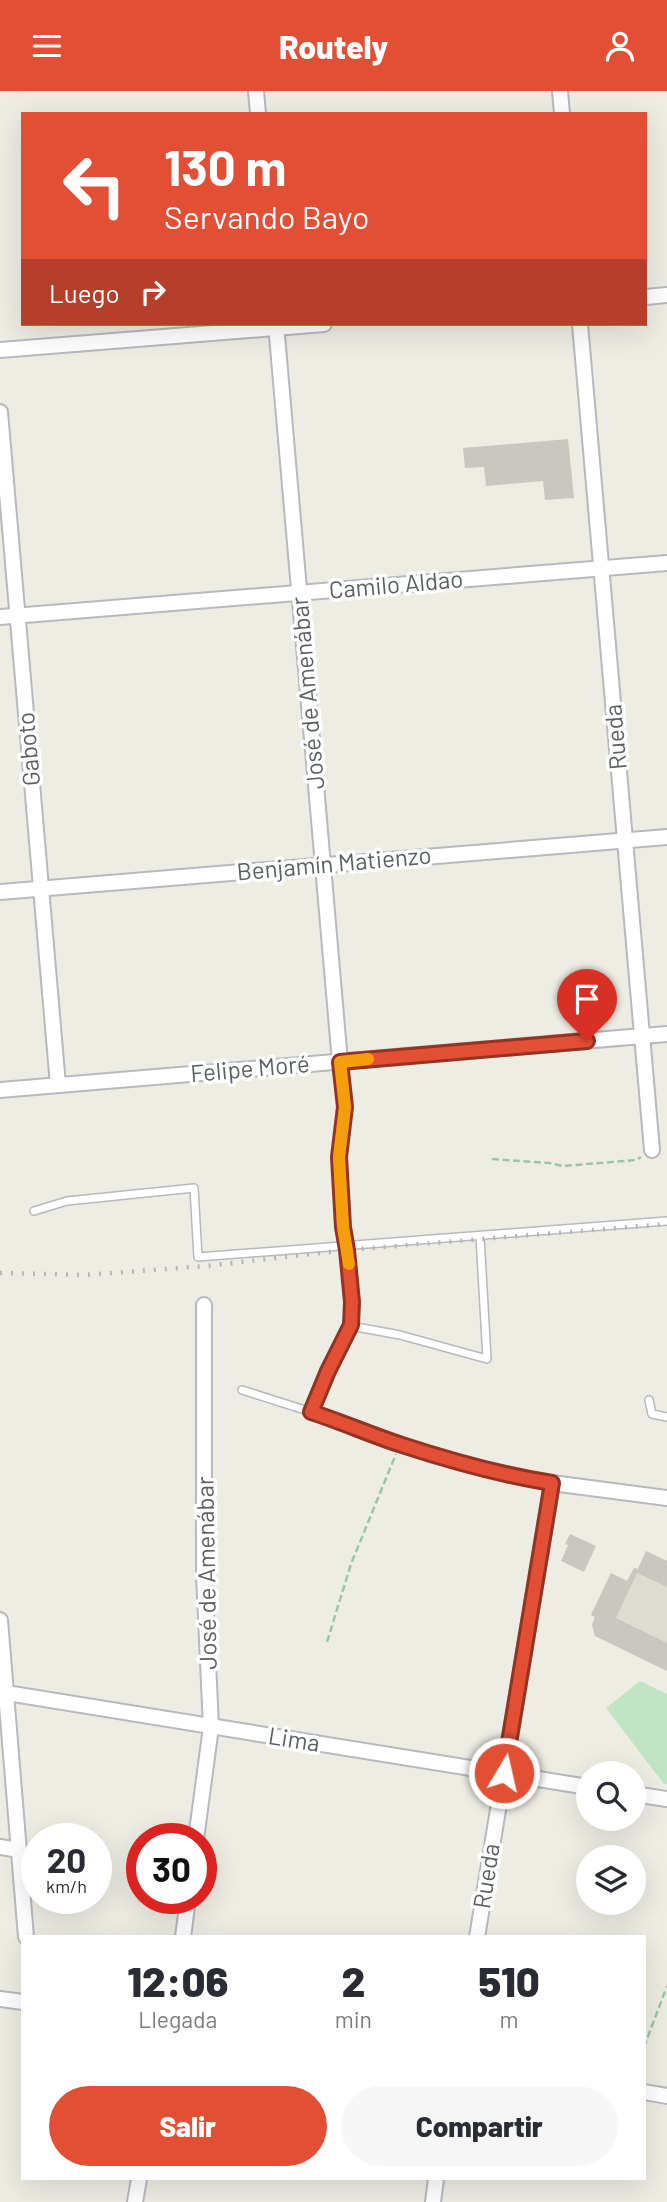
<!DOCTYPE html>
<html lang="es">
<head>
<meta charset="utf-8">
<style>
	body { margin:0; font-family:Barlow,sans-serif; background:#f7f7f7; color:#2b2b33; height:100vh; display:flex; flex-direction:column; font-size:26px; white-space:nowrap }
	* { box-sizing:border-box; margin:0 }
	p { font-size:23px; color:#7c7c81 }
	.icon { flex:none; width:38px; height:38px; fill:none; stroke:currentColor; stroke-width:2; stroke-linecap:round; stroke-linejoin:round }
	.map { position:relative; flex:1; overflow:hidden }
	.sheet { position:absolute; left:21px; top:1844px; width:625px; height:245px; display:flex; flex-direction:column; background:#fff; border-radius:0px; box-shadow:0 7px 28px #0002 }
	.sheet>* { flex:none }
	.guide { position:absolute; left:21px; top:21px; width:626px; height:214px; border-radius:0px; box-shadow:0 7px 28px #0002; background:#e34f35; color:#fff; overflow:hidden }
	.controls { position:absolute; left:576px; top:1670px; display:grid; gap:14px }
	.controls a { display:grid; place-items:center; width:70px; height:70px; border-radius:50%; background:#fff; box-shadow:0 7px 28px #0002; font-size:35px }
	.speed { position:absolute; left:21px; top:1732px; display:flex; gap:14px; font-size:35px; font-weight:700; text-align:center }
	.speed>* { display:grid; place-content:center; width:91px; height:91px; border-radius:50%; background:#fff; box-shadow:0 7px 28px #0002; line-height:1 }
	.speed small { font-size:18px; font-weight:400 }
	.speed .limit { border:10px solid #d22; background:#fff; color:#111 }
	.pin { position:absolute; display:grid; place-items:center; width:60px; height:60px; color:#fff; margin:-72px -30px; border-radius:50% 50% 50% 0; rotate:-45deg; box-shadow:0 0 7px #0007 }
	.pin .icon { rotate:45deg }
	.me { position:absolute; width:77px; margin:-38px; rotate:9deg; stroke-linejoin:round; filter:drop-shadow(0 0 5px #0008) }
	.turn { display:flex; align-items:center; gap:24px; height:147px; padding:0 28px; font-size:32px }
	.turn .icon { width:91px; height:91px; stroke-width:2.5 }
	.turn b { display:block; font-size:49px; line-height:60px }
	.then { display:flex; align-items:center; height:66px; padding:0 28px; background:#0003; gap:14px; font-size:26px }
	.eta { display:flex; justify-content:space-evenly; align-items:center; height:119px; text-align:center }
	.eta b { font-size:42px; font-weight:800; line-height:49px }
	.button { display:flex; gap:14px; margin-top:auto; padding:14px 28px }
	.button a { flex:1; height:80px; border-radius:42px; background:#e34f35; color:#fff; font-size:28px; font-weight:800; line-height:80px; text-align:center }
	.button a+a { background:#f7f7f7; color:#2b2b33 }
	header { display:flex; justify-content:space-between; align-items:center; height:91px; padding:0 28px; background:#e34f35; color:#fff; font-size:32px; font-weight:800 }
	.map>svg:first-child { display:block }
	.education { fill:#dedcd2 }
	.green { fill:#c1e5c4 }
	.building { fill:#cac7c1 }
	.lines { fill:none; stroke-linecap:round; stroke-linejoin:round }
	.lane-casing { stroke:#b7b9be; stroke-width:10 }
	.street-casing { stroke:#b7b9be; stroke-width:18 }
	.path { stroke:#9bc5aa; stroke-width:2.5; stroke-dasharray:7 3.5; stroke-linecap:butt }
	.lane { stroke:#fff; stroke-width:7 }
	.street { stroke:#fff; stroke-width:14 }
	.rail { stroke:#b5b6b6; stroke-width:4.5; stroke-dasharray:2 9; stroke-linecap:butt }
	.route-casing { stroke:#943322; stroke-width:18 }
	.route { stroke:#e34f35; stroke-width:12 }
	.slow { stroke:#f59e0b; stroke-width:12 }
	.labels { text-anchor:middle; stroke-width:7; stroke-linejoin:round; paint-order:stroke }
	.street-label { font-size:24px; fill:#5c5f64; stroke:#fff }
</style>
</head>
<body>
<header><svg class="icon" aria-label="menu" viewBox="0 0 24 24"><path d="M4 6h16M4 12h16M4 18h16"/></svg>Routely<svg class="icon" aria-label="person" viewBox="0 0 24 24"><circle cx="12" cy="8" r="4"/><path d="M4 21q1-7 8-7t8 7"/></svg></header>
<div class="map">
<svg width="667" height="2111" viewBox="0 0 667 2111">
	<rect width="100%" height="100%" fill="#eeede4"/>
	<path class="education" d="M 646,1460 L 667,1470 L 667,1580 L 595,1545 L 592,1534 L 595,1527 L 591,1524 L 611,1482 L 627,1490 L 634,1477 L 638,1478 Z"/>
	<path class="green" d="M 640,1590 L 667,1603 L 667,1693 L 664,1693 L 606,1617 Z"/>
	<g class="building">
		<path d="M 568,348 L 574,407 L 545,409 L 543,390 L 486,395 L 484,376 L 465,377 L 463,357 Z"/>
		<path d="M 570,1443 L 596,1455 L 584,1481 L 561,1470 L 568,1454 L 565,1453 Z"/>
		<path d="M 646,1460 L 667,1470 L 667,1496 L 637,1482 L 616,1527 L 667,1552 L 667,1580 L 595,1545 L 592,1534 L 595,1526 L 591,1524 L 611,1482 L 627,1490 L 634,1477 L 638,1478 Z"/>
	</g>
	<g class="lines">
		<defs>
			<g id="lane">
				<path d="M 34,1120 L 67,1110 L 194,1097 L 198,1166 L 667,1130"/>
				<path d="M 351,1235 L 400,1244 L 487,1268 L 480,1145"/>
				<path d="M 242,1299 L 327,1326 L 400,1354 L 474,1377 L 504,1384 L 552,1392"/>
				<path d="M 649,1309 L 652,1323 L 667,1326"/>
				<path d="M 311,1321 L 328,1280 L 351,1235 L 352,1211 L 347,1159 L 343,1136 L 339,1066 L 345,1016 L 340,972"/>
			</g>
			<g id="street">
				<path d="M 256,0 L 258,23"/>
				<path d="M 560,0 L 562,23"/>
				<path d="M 646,206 L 667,204"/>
				<path d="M 276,233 L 340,971"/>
				<path d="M 580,233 L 652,1059"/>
				<path d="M 0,259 L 324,233"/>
				<path d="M 0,321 L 58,994"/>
				<path d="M 0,526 L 667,472"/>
				<path d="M 0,801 L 667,746"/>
				<path d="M 0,999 L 667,943"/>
				<path d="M 0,1529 L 26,1846"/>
				<path d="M 0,1601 L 588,1696"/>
				<path d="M 634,1703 L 667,1708"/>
				<path d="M 196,1748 L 211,1636 L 204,1484 L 204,1214"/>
				<path d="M 0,1756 L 19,1759"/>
				<path d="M 183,1846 L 188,1808"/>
				<path d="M 477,1846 L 552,1392 L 667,1407"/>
				<path d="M 0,1908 L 23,1911"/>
				<path d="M 644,2001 L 667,2005"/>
				<path d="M 135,2111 L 139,2088"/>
				<path d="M 433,2111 L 436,2088"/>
			</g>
		</defs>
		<use href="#lane" class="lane-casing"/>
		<use href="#street" class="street-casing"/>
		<g class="path">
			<path d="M 492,1068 L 549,1072 L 563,1075 L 636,1069 L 641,1066"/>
			<path d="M 327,1551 L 351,1473 L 396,1363"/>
			<path d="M 644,1956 L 667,1895"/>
		</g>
		<use href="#lane" class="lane"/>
		<use href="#street" class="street"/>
		<path class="rail" d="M 0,1182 L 84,1184 L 207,1175 L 347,1159 L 667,1133"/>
	</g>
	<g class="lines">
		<defs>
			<path id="route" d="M 504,1682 L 552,1392 C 501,1384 451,1370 402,1354 C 371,1344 342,1331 311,1321 L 328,1280 L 351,1234 L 352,1211 L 347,1159 L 343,1136 L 339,1066 L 345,1016 L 340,971 L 587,950"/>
		</defs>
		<use href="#route" class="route-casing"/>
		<use href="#route" class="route"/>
		<path class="slow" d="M 349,1173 L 343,1136 L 339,1066 L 345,1016 L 340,971 L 368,968"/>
	</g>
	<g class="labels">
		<g class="street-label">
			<text transform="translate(396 494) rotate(-5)" y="8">Camilo Aldao</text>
			<text transform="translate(308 602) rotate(-95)" y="8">José de Amenábar</text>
			<text transform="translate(616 646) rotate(-95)" y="8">Rueda</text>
			<text transform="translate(29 658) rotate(-95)" y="8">Gaboto</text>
			<text transform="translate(334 773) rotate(-5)" y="8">Benjamín Matienzo</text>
			<text transform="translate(250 978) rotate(-5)" y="8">Felipe Moré</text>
			<text transform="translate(207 1482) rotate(-91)" y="8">José de Amenábar</text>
			<text transform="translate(294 1649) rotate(9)" y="8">Lima</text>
			<text transform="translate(487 1785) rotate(-81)" y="8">Rueda</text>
		</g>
	</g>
</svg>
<div class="controls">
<a><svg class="icon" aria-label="search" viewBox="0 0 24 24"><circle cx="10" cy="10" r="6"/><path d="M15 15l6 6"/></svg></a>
<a><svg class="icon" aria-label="layers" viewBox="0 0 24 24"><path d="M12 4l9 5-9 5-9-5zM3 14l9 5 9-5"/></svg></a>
</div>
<div class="speed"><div>20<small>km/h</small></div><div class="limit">30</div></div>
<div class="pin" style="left:587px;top:950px;background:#d93025"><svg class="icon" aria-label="arrive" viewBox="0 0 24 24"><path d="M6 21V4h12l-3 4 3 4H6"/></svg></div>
<svg class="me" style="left:504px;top:1682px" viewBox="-20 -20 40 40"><circle r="17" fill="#e34f35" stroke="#fff" stroke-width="3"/><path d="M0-11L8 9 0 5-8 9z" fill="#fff"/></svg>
<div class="guide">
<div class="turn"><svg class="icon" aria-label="left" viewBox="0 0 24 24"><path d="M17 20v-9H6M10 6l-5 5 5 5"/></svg><div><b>130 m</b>Servando Bayo</div></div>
<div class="then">Luego<svg class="icon" aria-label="right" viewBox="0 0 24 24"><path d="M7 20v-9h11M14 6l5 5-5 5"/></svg></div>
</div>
<section class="sheet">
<div class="eta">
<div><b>12:06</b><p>Llegada</p></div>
<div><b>2</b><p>min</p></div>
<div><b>510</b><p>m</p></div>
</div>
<div class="button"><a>Salir</a><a>Compartir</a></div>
</section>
</div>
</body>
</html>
